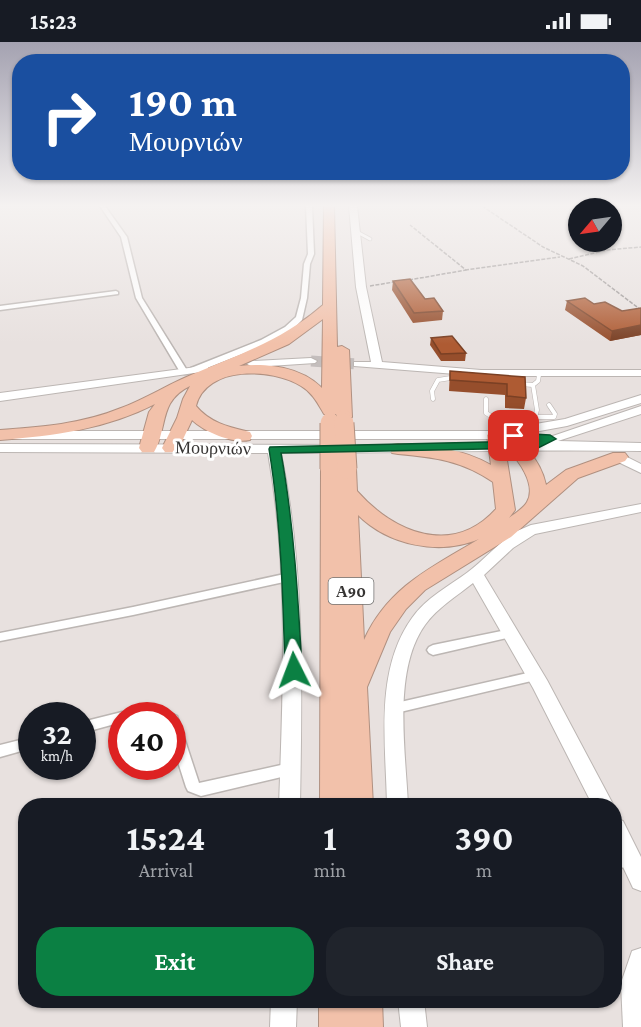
<!DOCTYPE html>
<html lang="en">
<head>
<meta charset="utf-8">
<style>
	body { margin:0; font-family:"Crimson Pro",serif; background:#20242c; color:#f1f3f6; height:100vh; display:flex; flex-direction:column; font-size:22px; white-space:nowrap }
	* { box-sizing:border-box; margin:0 }
	p { font-size:20px; color:#9ea1a6 }
	.icon { flex:none; width:33px; height:33px; fill:none; stroke:currentColor; stroke-width:2; stroke-linecap:round; stroke-linejoin:round }
	.map { position:relative; flex:1; overflow:hidden }
	.drawer { position:absolute; left:18px; top:756px; width:604px; height:210px; display:flex; flex-direction:column; background:#171b24; border-radius:24px; box-shadow:0 2px 4px #0004 }
	.drawer>* { flex:none }
	.top-card { position:absolute; left:12px; top:12px; width:618px; height:126px; border-radius:24px; box-shadow:0 2px 4px #0004; background:#1a4fa0; color:#fff; overflow:hidden }
	.needle { width:39px; rotate:241deg }
	.fabs { position:absolute; left:568px; top:156px; display:grid; gap:12px }
	.fabs a { display:grid; place-items:center; width:54px; height:54px; border-radius:50%; background:#171b24; box-shadow:0 2px 4px #0004; font-size:30px }
	.speed { position:absolute; left:18px; top:660px; display:flex; gap:12px; font-size:30px; font-weight:700; text-align:center }
	.speed>* { display:grid; place-content:center; width:78px; height:78px; border-radius:50%; background:#171b24; box-shadow:0 2px 4px #0004; line-height:1 }
	.speed small { font-size:15px; font-weight:400 }
	.speed .limit { border:9px solid #d22; background:#fff; color:#111 }
	.pin { position:absolute; display:grid; place-items:center; width:51px; height:51px; color:#fff; margin:-26px; border-radius:12px; box-shadow:0 3px 9px #0006 }
	.me { position:absolute; width:66px; margin:-33px; rotate:357deg; stroke-linejoin:round; filter:drop-shadow(0 0 4px #0008) }
	.turn { display:flex; align-items:center; gap:21px; height:126px; padding:0 18px; font-size:27px }
	.turn .icon { width:78px; height:78px; stroke-width:2.5 }
	.turn b { display:block; font-size:42px; line-height:51px }
	.eta { display:flex; justify-content:space-evenly; align-items:center; height:102px; text-align:center }
	.eta b { font-size:36px; font-weight:700; line-height:42px }
	.primary-button { display:flex; gap:12px; margin-top:auto; padding:12px 18px }
	.primary-button a { flex:1; height:69px; border-radius:24px; background:#0b8043; color:#fff; font-size:24px; font-weight:700; line-height:69px; text-align:center }
	.primary-button a+a { background:#20242c; color:#f1f3f6 }
	.status { display:flex; justify-content:space-between; align-items:center; height:42px; padding:0 30px; background:#171b24; direction:ltr }
	.status svg { height:16px; fill:currentColor }
	.map>svg:first-child { display:block }
	.lines { fill:none; stroke-linecap:round; stroke-linejoin:round }
	.secondary-tunnel { stroke:#c4bebd; stroke-width:11; stroke-dasharray:11 5; stroke-linecap:butt }
	.lane-far2-casing { stroke:#bcb6b3; stroke-width:4.5 }
	.lane-far1-casing { stroke:#bcb6b3; stroke-width:5 }
	.lane-casing { stroke:#bcb6b3; stroke-width:8 }
	.street-casing { stroke:#bcb6b3; stroke-width:3 }
	.secondary-casing { stroke:#bcb6b3; stroke-width:2 }
	.highway-casing { stroke:#b09080; stroke-width:2 }
	.path { stroke:#989392; stroke-width:1.5; stroke-dasharray:4 1.5; stroke-linecap:butt }
	.lane-far2 { stroke:#fff; stroke-width:3 }
	.lane-far1 { stroke:#fff; stroke-width:4 }
	.lane { stroke:#fff; stroke-width:5 }
	.street { fill:#fff; fill-rule:evenodd }
	.secondary { fill:#fff; fill-rule:evenodd }
	.highway { fill:#f2c1aa; fill-rule:evenodd }
	.highway-bridge-far1-casing { stroke:#b09080; stroke-width:16; stroke-linecap:butt }
	.highway-bridge-casing { stroke:#b09080; stroke-width:21; stroke-linecap:butt }
	.highway-bridge-far1 { stroke:#f2c1aa; stroke-width:14 }
	.highway-bridge { stroke:#f2c1aa; stroke-width:19 }
	.wall { fill:#964e2c }
	.shaded-wall { fill:#7a4024 }
	.building { fill:#ae5b33; stroke:#7a4024; stroke-width:1.5 }
	.route { fill:#0b8043; stroke:#07532c; stroke-width:1.5 }
	.labels { text-anchor:middle; stroke-width:6; stroke-linejoin:round; paint-order:stroke }
	.shield { fill:#fff; stroke:#727170; stroke-width:1.5 }
	.shield-label { font-size:16px; font-weight:bold; fill:#363433 }
	.street-label { font-size:18px; fill:#363433; stroke:#fff }
</style>
</head>
<body>
<div class="status"><b>15:23</b><svg viewBox="0 0 49 12"><path d="M0 12V9h3v3zM5 12V6h3v6zM10 12V3h3v9zM15 12V0h3v12zM26 1h20v11H26zM47 4h2v5h-2z"/></svg></div>
<div class="map">
<svg width="641" height="985" viewBox="0 0 641 985">
	<rect width="100%" height="100%" fill="#e8e1df"/>
	<g class="lines">
		<path class="secondary-tunnel" d="M 311,319 L 358,322"/>
		<defs>
			<path id="lane-far2" d="M 357,190 L 370,197"/>
			<g id="lane-far1">
				<path d="M 520,342 L 533,343"/>
				<path d="M 433,357 L 432,349 L 438,338 L 457,335"/>
				<path d="M 486,357 L 486,371 C 500,381 517,383 534,380 L 537,368 L 533,343 L 538,339 L 539,333"/>
				<path d="M 536,375 L 554,375 L 555,372 L 549,363"/>
			</g>
			<path id="lane" d="M 513,381 L 527,381"/>
			<g id="street">
				<path d="M 100,164 L 105,164 L 127,195 L 142,256 L 188,330 L 187,332 L 184,332 L 180,330 L 136,256 L 121,195 Z"/>
				<path d="M 306,164 L 312,164 L 314,212 L 310,222 L 307,256 L 302,278 L 291,289 L 267,302 L 197,330 L 191,330 L 191,326 L 261,298 L 285,285 L 296,275 L 301,256 L 304,222 L 308,212 Z"/>
				<path d="M 116,249 L 118,250 L 118,252 L 0,268 L 0,264 Z"/>
				<path d="M 289,531 L 295,535 L 293,538 L 133,573 L 0,599 L 0,591 L 133,565 Z"/>
				<path d="M 511,587 L 515,588 L 517,591 L 515,594 L 433,613 L 429,611 L 427,608 L 429,605 L 433,603 Z"/>
				<path d="M 536,629 L 540,631 L 542,634 L 540,637 L 396,671 L 391,670 L 389,666 L 391,662 L 396,661 Z"/>
				<path d="M 160,666 L 177,674 L 199,741 L 290,721 L 295,723 L 297,727 L 295,731 L 290,733 L 201,754 L 188,749 L 186,745 L 172,701 L 172,674 L 122,674 L 122,680 L 82,691 L 82,680 L 122,670 L 127,672 L 133,669 Z"/>
				<path d="M 32,695 L 32,706 L 0,715 L 0,703 Z"/>
				<path d="M 631,809 L 636,811 L 639,816 L 636,821 L 615,828 L 615,814 Z"/>
			</g>
			<g id="secondary">
				<path d="M 349,164 L 357,164 L 366,245 L 382,320 L 481,328 L 641,328 L 641,334 L 481,334 L 354,324 L 354,320 L 371,320 L 356,245 Z"/>
				<path d="M 311,316 L 317,319 L 315,321 L 253,325 L 247,322 L 253,319 Z"/>
				<path d="M 204,324 L 208,325 L 208,329 L 0,359 L 0,351 Z"/>
				<path d="M 641,353 L 641,361 L 567,384 L 495,397 L 0,397 L 0,389 L 494,389 L 565,377 Z"/>
				<path d="M 641,364 L 641,372 L 558,399 L 641,401 L 641,409 C 521,407 401,411 281,411 C 305,527 302,646 300,764 L 279,764 C 283,646 289,527 268,411 L 0,410 L 0,402 L 398,403 L 538,399 Z"/>
				<path d="M 619,411 L 641,422 L 641,431 L 614,418 L 612,415 Z"/>
				<path d="M 641,462 L 641,470 L 535,492 L 513,506 L 484,533 L 547,638 L 614,764 L 593,764 L 533,646 L 473,541 C 457,554 437,566 425,583 C 392,629 406,711 408,764 L 387,764 C 386,702 374,629 412,576 C 426,556 449,544 468,530 C 485,517 499,500 517,489 L 531,483 Z"/>
				<path d="M 615,776 L 623,779 L 641,815 L 641,849 L 633,846 L 615,808 Z"/>
				<path d="M 641,906 L 641,985 L 623,985 L 621,941 L 632,909 Z"/>
				<path d="M 271,958 L 297,958 L 296,985 L 270,985 Z"/>
				<path d="M 398,958 L 424,958 L 427,985 L 401,985 Z"/>
			</g>
			<g id="highway">
				<path d="M 324,164 L 334,164 L 337,305 L 342,304 L 349,308 L 352,375 L 350,378 L 338,378 L 336,372 L 324,372 C 318,362 313,351 301,344 C 273,326 206,323 196,364 C 210,381 229,385 250,390 L 252,394 L 250,398 C 232,402 205,390 192,378 L 177,410 L 165,410 L 162,406 L 177,376 L 183,357 L 190,344 C 158,359 168,387 154,410 L 142,410 L 139,406 L 149,370 L 155,362 C 106,387 54,394 0,398 L 0,388 C 41,385 82,382 121,366 C 145,357 167,343 191,333 C 238,313 283,298 323,263 ZM 323,277 L 322,346 C 301,325 268,321 239,324 L 289,302 Z"/>
				<path d="M 495,388 C 520,394 541,418 546,443 L 566,428 L 613,411 L 625,411 L 628,415 L 625,419 L 578,436 L 511,495 L 425,548 L 406,567 L 390,590 L 367,645 L 373,764 L 320,764 L 321,427 L 324,423 L 330,422 L 338,427 L 347,422 L 353,423 L 356,427 L 357,449 C 394,491 453,515 496,467 L 493,440 C 463,419 434,415 398,412 L 392,411 L 389,407 L 392,403 L 398,402 C 430,404 462,406 491,423 L 487,393 ZM 505,406 C 518,416 537,443 527,460 C 524,466 514,472 509,476 L 515,468 ZM 358,473 C 388,503 439,514 479,497 C 432,525 388,545 364,598 Z"/>
				<path d="M 319,958 L 382,958 L 383,985 L 319,985 Z"/>
			</g>
		</defs>
		<use href="#lane-far2" class="lane-far2-casing"/>
		<use href="#lane-far1" class="lane-far1-casing"/>
		<use href="#lane" class="lane-casing"/>
		<use href="#street" class="street-casing"/>
		<use href="#secondary" class="secondary-casing"/>
		<use href="#highway" class="highway-casing"/>
		<g class="path">
			<path d="M 482,164 L 543,205 L 583,224 L 641,268"/>
			<path d="M 569,217 L 607,208 L 641,205"/>
			<path d="M 465,228 L 560,215"/>
			<path d="M 409,238 L 466,228 L 410,183"/>
			<path d="M 370,244 L 394,240"/>
		</g>
		<use href="#lane-far2" class="lane-far2"/>
		<use href="#lane-far1" class="lane-far1"/>
		<use href="#lane" class="lane"/>
		<use href="#street" class="street"/>
		<use href="#secondary" class="secondary"/>
		<use href="#highway" class="highway"/>
		<defs>
			<g id="highway-bridge-far1">
				<path d="M 344,375 L 344,383"/>
				<path d="M 330,377 L 330,383"/>
			</g>
			<g id="highway-bridge">
				<path d="M 330,381 L 330,427"/>
				<path d="M 344,381 L 347,427"/>
			</g>
		</defs>
		<use href="#highway-bridge-far1" class="highway-bridge-far1-casing"/>
		<use href="#highway-bridge" class="highway-bridge-casing"/>
		<use href="#highway-bridge-far1" class="highway-bridge-far1"/>
		<use href="#highway-bridge" class="highway-bridge"/>
	</g>
	<g class="wall">
		<path d="M 393,239 L 425,257 L 443,269 L 442,278 L 413,281 L 392,248 Z"/>
		<path d="M 567,259 L 594,262 L 622,269 L 641,266 L 641,293 L 610,299 L 565,268 Z"/>
		<path d="M 431,296 L 466,311 L 465,319 L 441,319 L 430,303 Z"/>
		<path d="M 450,329 L 525,335 L 526,356 L 524,367 L 505,366 L 505,353 L 449,349 Z"/>
	</g>
	<path class="shaded-wall" d="M 641,283 L 641,293 L 610,299 L 612,289 Z"/>
	<g class="building">
		<path d="M 410,237 L 425,257 L 434,256 L 443,269 L 414,271 L 393,239 Z"/>
		<path d="M 585,256 L 594,262 L 605,260 L 622,269 L 641,266 L 641,283 L 612,289 L 567,259 Z"/>
		<path d="M 452,294 L 466,311 L 441,312 L 431,296 Z"/>
		<path d="M 450,329 L 525,335 L 526,356 L 507,354 L 507,342 L 450,338 Z"/>
	</g>
	<linearGradient id="sky" x2="0" y2="1"><stop stop-color="#a4a2b1"/><stop offset="0.54" stop-color="#f5f2f1"/><stop offset="1" stop-color="#f5f2f1" stop-opacity="0"/></linearGradient>
	<rect width="641" height="302" fill="url(#sky)"/>
	<path class="route" d="M 514,391 L 550,393 L 556,397 L 538,406 L 281,411 C 294,483 298,555 302,628 L 299,632 L 294,634 L 288,632 L 285,628 C 283,554 281,480 269,407 L 270,405 L 532,399 L 510,397 L 508,394 Z"/>
	<g class="labels">
		<rect class="shield" x="328.5" y="536" width="45" height="26" rx="4.5"/>
		<g class="shield-label">
			<text x="351" y="555">Α90</text>
		</g>
		<g class="street-label">
			<text transform="translate(213 406) rotate(1)" y="6">Μουρνιών</text>
		</g>
	</g>
</svg>
<div class="fabs">
<a><svg class="needle" viewBox="-14 -14 28 28"><path d="M0-13l5 13h-10z" fill="#e53935"/><path d="M0 13l5-13h-10z" fill="#9ea1a6"/></svg></a>
</div>
<div class="speed"><div>32<small>km/h</small></div><div class="limit">40</div></div>
<div class="pin" style="left:514px;top:394px;background:#d93025"><svg class="icon" aria-label="arrive" viewBox="0 0 24 24"><path d="M6 21V4h12l-3 4 3 4H6"/></svg></div>
<svg class="me" style="left:294px;top:628px" viewBox="-20 -20 40 40"><path d="M0-17L14 15 0 8-14 15z" fill="#0b8043" stroke="#fff" stroke-width="4"/></svg>
<div class="top-card">
<div class="turn"><svg class="icon" aria-label="right" viewBox="0 0 24 24"><path d="M7 20v-9h11M14 6l5 5-5 5"/></svg><div><b>190 m</b>Μουρνιών</div></div>
</div>
<section class="drawer">
<div class="eta">
<div><b>15:24</b><p>Arrival</p></div>
<div><b>1</b><p>min</p></div>
<div><b>390</b><p>m</p></div>
</div>
<div class="primary-button"><a>Exit</a><a>Share</a></div>
</section>
</div>
</body>
</html>
